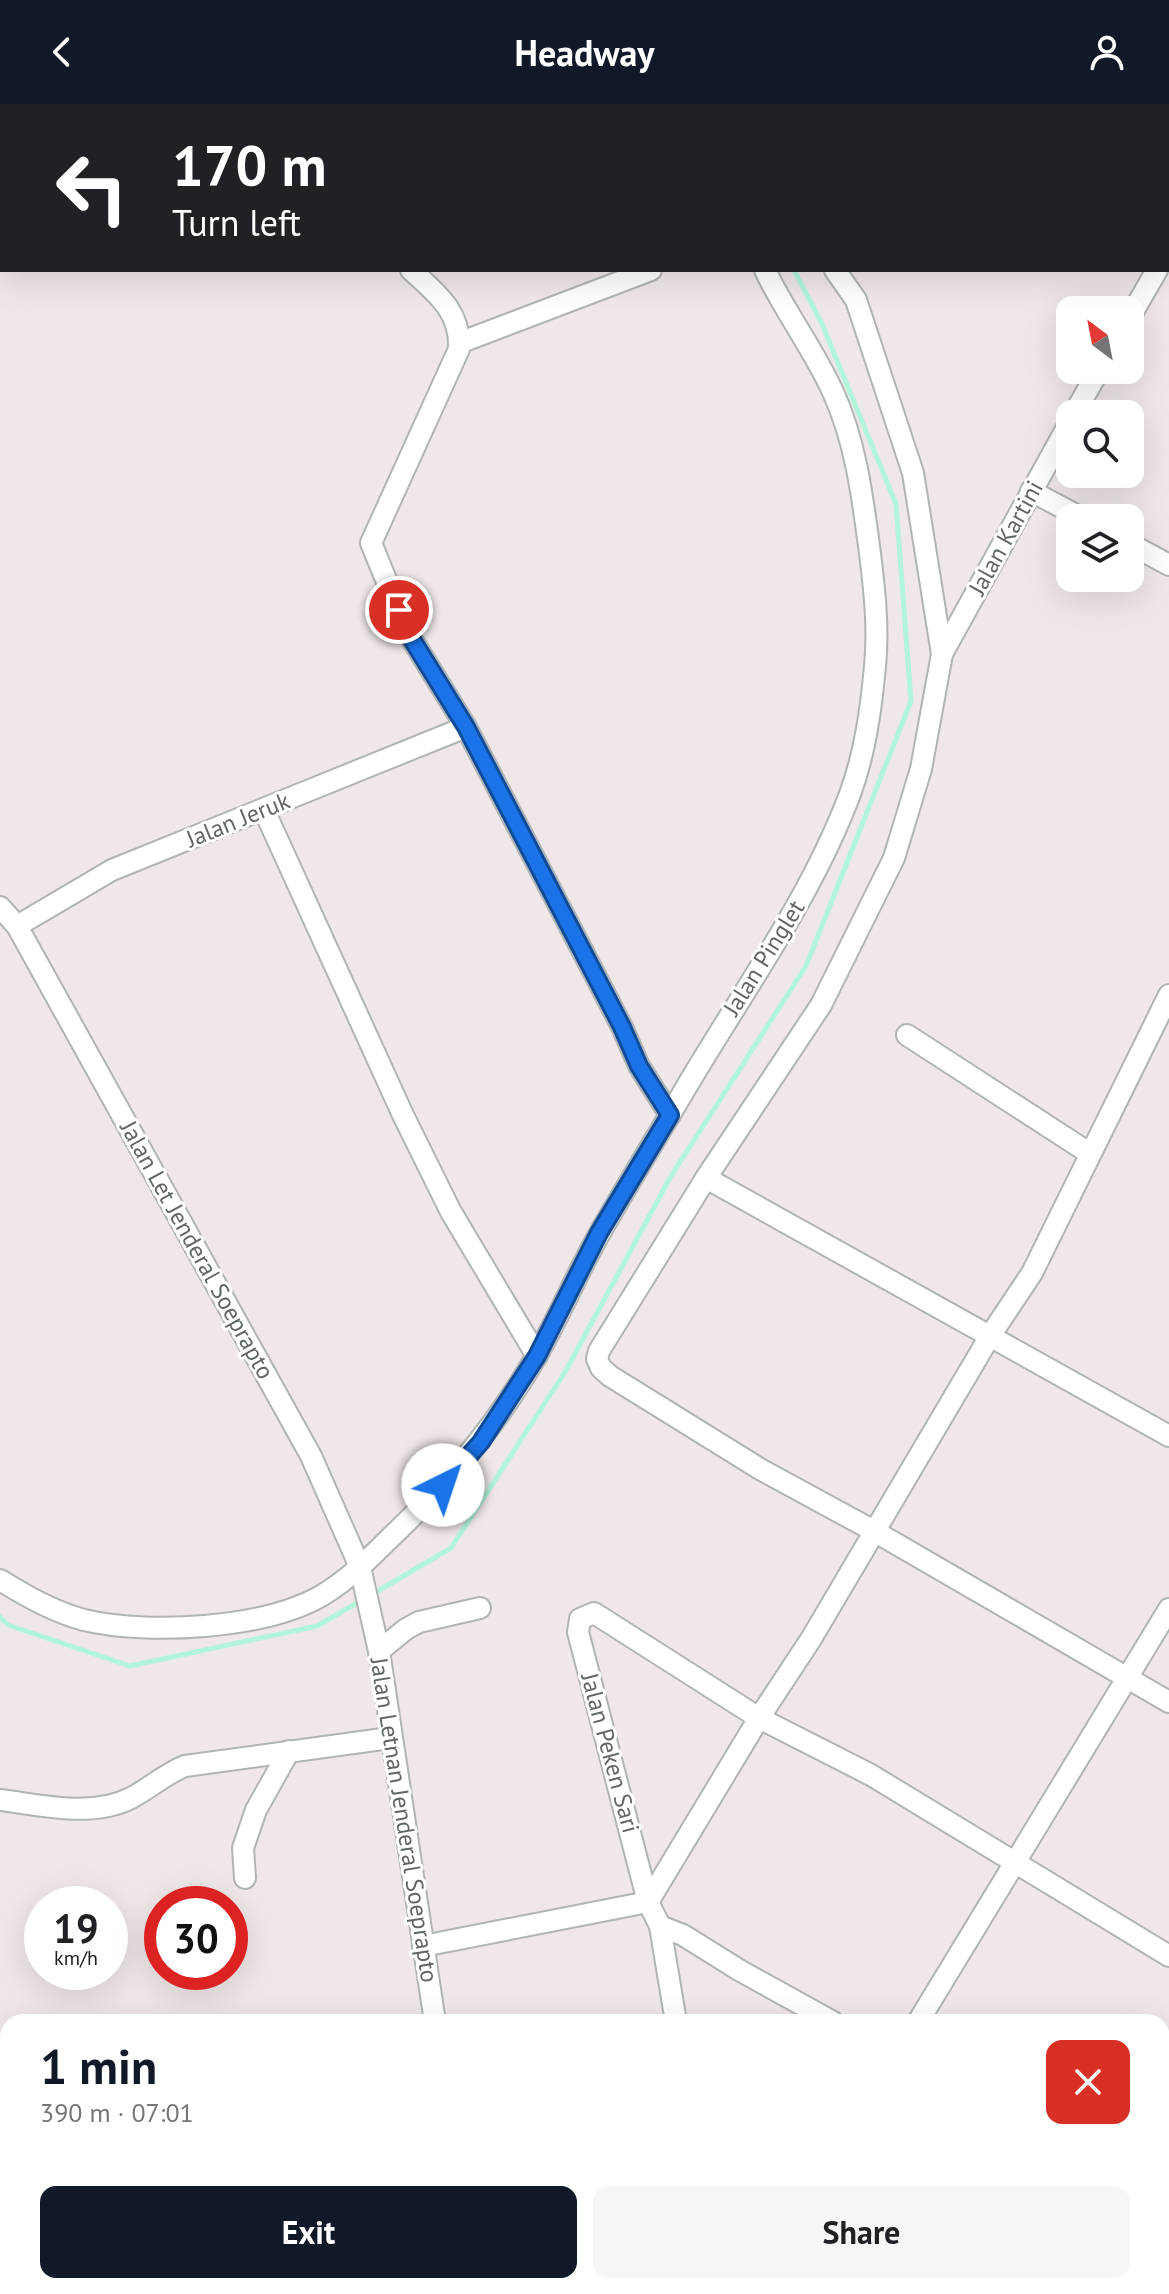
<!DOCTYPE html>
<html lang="en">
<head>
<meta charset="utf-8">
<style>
	body { margin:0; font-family:"PT Sans",sans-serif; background:#f6f6f6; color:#202124; height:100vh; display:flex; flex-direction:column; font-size:30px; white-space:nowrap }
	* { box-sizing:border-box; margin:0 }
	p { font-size:26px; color:#757577 }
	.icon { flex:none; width:44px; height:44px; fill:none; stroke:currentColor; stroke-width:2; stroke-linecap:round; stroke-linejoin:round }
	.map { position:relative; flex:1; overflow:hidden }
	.panel { position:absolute; left:0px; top:1910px; width:1170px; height:280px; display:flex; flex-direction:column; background:#fff; border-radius:24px 24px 0 0; box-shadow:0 8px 32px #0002 }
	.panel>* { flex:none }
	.top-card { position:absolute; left:0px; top:0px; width:1170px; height:168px; box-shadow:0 8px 32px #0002; background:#202124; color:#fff; overflow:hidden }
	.needle { width:52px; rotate:328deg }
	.buttons { position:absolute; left:1056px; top:192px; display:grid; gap:16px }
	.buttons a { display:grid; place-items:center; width:88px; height:88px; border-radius:16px; background:#fff; box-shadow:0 8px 32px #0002; font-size:40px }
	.speed { position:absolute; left:24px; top:1782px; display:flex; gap:16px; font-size:40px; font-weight:700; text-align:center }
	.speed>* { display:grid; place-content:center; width:104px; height:104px; border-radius:50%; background:#fff; box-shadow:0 8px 32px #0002; line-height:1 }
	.speed small { font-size:20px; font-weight:400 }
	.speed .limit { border:12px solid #d22; background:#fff; color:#111 }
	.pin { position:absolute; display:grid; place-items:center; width:68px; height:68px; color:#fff; margin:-34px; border:4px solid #fff; border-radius:50%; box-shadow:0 2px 8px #0007 }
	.me { position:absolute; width:88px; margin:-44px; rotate:41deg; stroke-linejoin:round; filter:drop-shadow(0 0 6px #0008) }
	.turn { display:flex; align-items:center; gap:28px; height:168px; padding:0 40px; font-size:36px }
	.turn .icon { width:104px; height:104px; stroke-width:2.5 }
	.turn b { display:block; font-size:56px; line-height:68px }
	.round { display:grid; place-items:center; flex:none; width:84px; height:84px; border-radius:16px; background:#f6f6f6 }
	.overview { display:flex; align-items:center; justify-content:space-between; height:136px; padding:0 40px }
	h1 { font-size:48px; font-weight:700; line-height:60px; color:#111827 }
	.primary-button { display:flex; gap:16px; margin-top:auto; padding:16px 40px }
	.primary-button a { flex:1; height:92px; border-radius:16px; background:#111827; color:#fff; font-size:32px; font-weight:700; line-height:92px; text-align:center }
	.primary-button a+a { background:#f6f6f6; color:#202124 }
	header { display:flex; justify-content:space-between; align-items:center; height:104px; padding:0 40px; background:#111827; color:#fff; font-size:36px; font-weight:700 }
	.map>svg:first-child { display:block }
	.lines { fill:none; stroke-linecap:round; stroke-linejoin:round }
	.stream { stroke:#b1f6da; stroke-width:5 }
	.minor-casing { stroke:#b0b5b4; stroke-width:24 }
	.minor { stroke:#fff; stroke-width:20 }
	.route-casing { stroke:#114b97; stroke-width:20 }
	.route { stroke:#1a73e8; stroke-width:14 }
	.labels { text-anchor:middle; stroke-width:6; stroke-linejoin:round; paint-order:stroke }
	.street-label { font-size:24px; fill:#5f6664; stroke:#fff }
</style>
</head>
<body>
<header><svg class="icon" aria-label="back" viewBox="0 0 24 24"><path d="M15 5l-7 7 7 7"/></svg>Headway<svg class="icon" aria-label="person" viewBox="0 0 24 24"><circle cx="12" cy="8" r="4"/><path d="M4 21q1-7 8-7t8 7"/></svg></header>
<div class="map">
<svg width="1169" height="2190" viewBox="0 0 1169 2190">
	<rect width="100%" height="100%" fill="#efe7e8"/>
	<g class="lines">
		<g class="stream">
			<path d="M 731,0 L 731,2"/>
			<path d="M 371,1491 L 451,1444 L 565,1268 L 671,1072 L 806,862 L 911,597 L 896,400 L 822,220 L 794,166"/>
			<path d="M 0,1513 L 8,1521 L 130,1562 L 317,1522 L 362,1496"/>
		</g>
		<defs>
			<g id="minor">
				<path d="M 692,0 L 692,2"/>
				<path d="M 753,0 L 754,2"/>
				<path d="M 873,2 L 874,0"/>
				<path d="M 1168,146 L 1169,144"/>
				<path d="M 411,166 C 436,189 461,207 459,245 L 371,439 L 408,529 L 466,623 L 622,923 L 639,962 L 670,1011"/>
				<path d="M 835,166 L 856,196 L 913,369 L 942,550 L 921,665 L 894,754 L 821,901 L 706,1074 L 599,1247 L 597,1255 L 601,1264 L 610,1272 L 760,1365 L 874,1427 L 1169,1598"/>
				<path d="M 1130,213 L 1157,166"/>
				<path d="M 459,239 L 651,166"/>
				<path d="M 1074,310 L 1099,266"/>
				<path d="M 1031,387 L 1082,414"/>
				<path d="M 1130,440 L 1169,461"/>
				<path d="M 942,550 L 1070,318"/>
				<path d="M 264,706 L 403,1011 L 451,1108 L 537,1252"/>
				<path d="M 0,803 L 17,822 L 311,1352 L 360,1463 L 379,1547 L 435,1918"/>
				<path d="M 17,822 L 112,766 L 466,623"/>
				<path d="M 907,931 L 1089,1049"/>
				<path d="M 706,1074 L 1169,1332"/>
				<path d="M 0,1476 C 26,1492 54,1508 84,1516 C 148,1531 263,1525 321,1492 C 348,1476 370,1454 392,1432 C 449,1378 498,1319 537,1251 C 560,1211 578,1167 601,1127 C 629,1078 658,1031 687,982 C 743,887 811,794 850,690 C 865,649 871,606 875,562 C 879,522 874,481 869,442 C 862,389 855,336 833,288 C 814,246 785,208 765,166"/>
				<path d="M 379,1547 L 406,1525 L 419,1518 L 480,1504"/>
				<path d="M 0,1696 C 41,1701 92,1714 131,1694 C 150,1684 165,1670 185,1662 L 390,1634"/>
				<path d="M 245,1774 L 243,1744 L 256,1706 L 289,1647"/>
				<path d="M 660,1822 L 683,1831 L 739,1866 L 833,1918"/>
				<path d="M 423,1842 L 648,1798 L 759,1614 L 811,1535 L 990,1232 L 1032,1169 L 1169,891"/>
				<path d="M 676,1918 L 660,1822 L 648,1798 L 578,1528 L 580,1515 L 594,1509 L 759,1614 L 871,1671 L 1169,1852"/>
				<path d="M 918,1918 L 1169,1505"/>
				<path d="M 1162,2109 L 1169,2113"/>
				<path d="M 222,2182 L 224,2190"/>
				<path d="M 723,2182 L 724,2190"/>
				<path d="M 843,2182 L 854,2190"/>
				<path d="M 460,2190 L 493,2182"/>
			</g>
		</defs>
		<use href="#minor" class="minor-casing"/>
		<use href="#minor" class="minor"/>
	</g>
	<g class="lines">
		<defs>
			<path id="route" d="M 399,506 L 408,529 L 466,623 L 622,923 L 639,962 L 670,1011 L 599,1129 L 537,1252 L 481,1338 L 443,1381"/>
		</defs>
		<use href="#route" class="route-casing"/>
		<use href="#route" class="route"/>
	</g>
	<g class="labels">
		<g class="street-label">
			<text transform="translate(1006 434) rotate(-61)" y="8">Jalan Kartini</text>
			<text transform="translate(238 716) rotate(-22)" y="8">Jalan Jeruk</text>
			<text transform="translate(764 854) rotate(-58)" y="8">Jalan Pinglet</text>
			<text transform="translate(197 1146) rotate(61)" y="8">Jalan Let Jenderal Soeprapto</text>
			<text transform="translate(610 1649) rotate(75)" y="8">Jalan Peken Sari</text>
			<text transform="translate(404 1716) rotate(81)" y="8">Jalan Letnan Jenderal Soeprapto</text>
		</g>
	</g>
</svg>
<div class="buttons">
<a><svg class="needle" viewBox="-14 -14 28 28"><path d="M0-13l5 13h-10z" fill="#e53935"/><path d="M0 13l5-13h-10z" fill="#757577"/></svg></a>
<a><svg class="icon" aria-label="search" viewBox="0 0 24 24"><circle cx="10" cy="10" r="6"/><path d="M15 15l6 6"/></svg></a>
<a><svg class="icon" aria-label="layers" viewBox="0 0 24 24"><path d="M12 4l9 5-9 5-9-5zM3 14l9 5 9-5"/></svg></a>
</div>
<div class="speed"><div>19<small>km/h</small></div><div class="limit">30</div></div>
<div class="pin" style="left:399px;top:506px;background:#d93025"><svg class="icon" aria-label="arrive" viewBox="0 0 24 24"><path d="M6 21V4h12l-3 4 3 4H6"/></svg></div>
<svg class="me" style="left:443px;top:1381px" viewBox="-20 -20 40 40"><circle r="19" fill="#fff"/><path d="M0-13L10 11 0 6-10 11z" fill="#1a73e8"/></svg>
<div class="top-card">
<div class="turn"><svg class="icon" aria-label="left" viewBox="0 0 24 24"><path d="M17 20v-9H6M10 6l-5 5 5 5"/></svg><div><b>170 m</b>Turn left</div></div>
</div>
<section class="panel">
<div class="overview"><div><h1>1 min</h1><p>390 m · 07:01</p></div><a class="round" style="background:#d93025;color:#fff"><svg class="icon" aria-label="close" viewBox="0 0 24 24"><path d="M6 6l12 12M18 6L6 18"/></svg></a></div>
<div class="primary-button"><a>Exit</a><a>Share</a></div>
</section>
</div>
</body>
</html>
